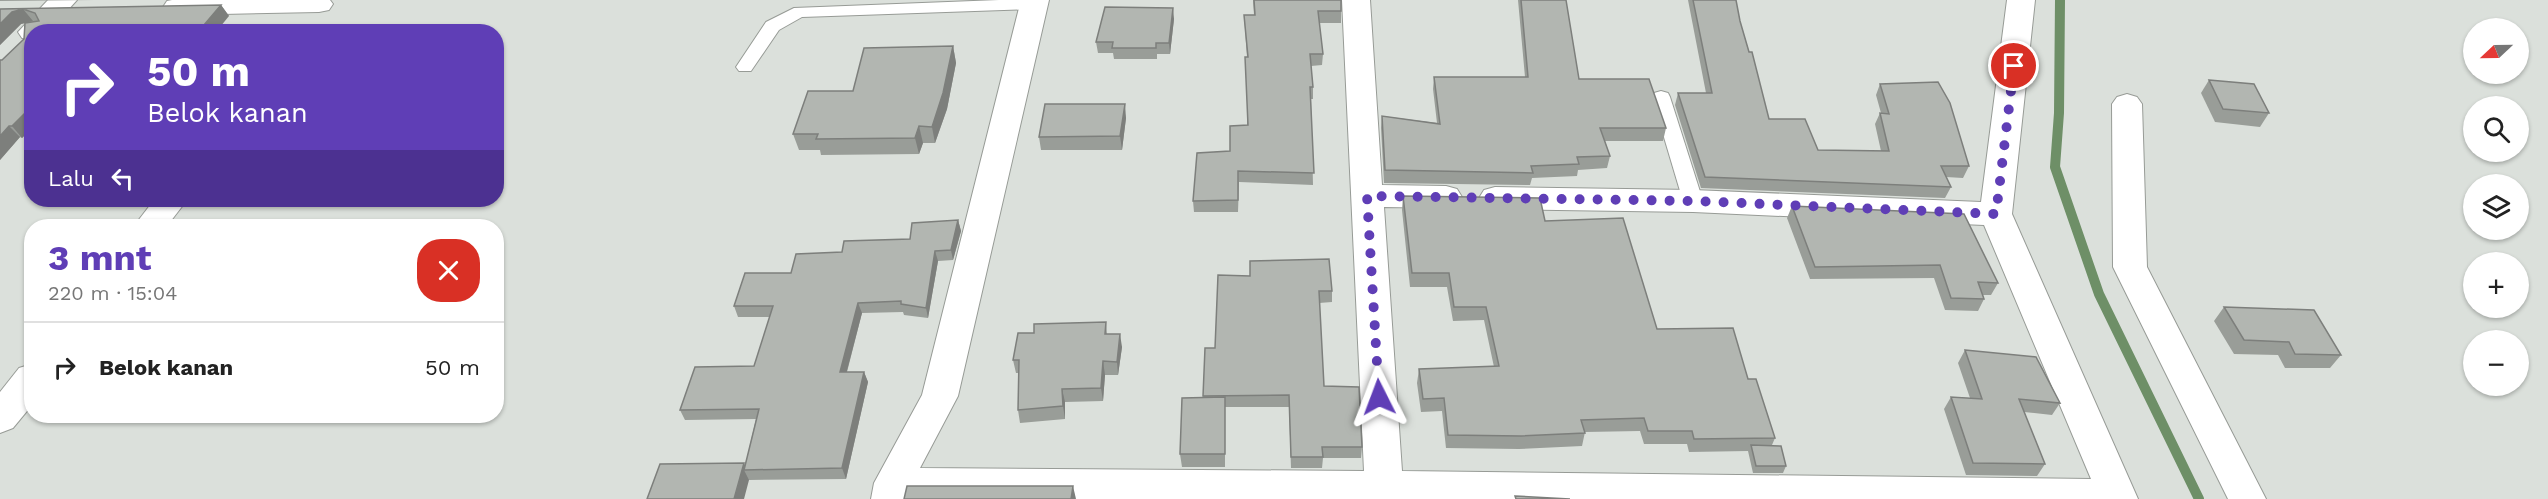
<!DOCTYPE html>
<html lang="id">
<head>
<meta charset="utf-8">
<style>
	body { margin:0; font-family:"Work Sans",sans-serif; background:#f2f2f2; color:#222; height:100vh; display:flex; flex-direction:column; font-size:22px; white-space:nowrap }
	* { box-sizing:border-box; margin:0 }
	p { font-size:20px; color:#767676 }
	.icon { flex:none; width:33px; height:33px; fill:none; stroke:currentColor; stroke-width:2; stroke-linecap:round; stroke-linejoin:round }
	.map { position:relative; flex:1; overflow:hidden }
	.details { position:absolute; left:24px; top:219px; width:480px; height:204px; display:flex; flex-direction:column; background:#fff; border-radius:24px; box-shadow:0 2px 4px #0004 }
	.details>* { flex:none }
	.top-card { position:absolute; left:24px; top:24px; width:480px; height:183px; border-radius:24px; box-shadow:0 2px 4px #0004; background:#5f3eb6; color:#fff; overflow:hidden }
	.needle { width:39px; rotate:248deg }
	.fabs { position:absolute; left:2463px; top:18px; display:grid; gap:12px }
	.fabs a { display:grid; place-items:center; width:66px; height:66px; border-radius:50%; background:#fff; box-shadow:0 2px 4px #0004; font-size:30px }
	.pin { position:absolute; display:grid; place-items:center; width:51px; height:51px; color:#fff; margin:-26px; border:3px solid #fff; border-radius:50%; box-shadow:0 2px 6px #0007 }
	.me { position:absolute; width:66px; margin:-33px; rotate:357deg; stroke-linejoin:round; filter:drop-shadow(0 0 4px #0008) }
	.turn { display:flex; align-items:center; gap:21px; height:126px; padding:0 24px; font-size:27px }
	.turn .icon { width:78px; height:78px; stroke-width:2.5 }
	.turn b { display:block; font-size:42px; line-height:51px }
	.then { display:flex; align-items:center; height:57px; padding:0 24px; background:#0003; gap:12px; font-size:22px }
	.round { display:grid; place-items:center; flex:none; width:63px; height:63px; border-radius:24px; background:#f2f2f2 }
	.summary { display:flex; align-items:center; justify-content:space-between; height:102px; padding:0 24px }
	h1 { font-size:36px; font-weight:700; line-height:45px; color:#5f3eb6 }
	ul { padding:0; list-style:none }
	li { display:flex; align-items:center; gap:18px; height:90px; padding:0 24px; border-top:2px solid #e0e0e0 }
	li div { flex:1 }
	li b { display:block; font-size:22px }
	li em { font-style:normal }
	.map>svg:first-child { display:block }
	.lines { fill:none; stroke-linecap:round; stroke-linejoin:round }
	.stream { stroke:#6e8f67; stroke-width:10 }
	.lane-casing { stroke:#979b96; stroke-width:2 }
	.street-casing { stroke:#979b96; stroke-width:2 }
	.lane { fill:#fff; fill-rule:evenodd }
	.street { fill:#fff; fill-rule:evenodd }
	.wall { fill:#999d98 }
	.shaded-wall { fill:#7d7f7c }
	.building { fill:#b2b6b1; stroke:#7d7f7c; stroke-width:1.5 }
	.route { stroke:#5f3eb6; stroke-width:10; stroke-dasharray:0 18 }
</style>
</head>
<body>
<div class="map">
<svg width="2548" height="499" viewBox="0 0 2548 499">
	<rect width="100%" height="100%" fill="#dbe0db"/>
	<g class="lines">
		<path class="stream" d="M 2060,0 L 2059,113 L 2055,167 L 2099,294 L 2199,499"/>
		<defs>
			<g id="lane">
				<path d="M 999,0 L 1040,0 L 1044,4 L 1041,8 L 1035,9 L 802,17 L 779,30 L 751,71 L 739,71 L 736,67 L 766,22 L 794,8 Z"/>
				<path d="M 1661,91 L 1668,93 L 1670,97 L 1703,201 L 1700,206 L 1693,208 L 1686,206 L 1683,201 L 1652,97 L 1654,93 Z"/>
			</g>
			<g id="street">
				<path d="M 48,0 L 77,0 L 48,32 L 32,32 L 32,40 L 22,38 L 18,32 Z"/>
				<path d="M 172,0 L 330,0 L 333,4 L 329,10 L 319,12 L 177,15 L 167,13 L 163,7 L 167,1 Z"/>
				<path d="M 1021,0 L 1049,0 L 958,396 L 920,468 L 1364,471 L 1342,0 L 1370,0 L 1382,185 L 1446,186 L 1457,189 L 1462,197 L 1457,205 L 1446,208 L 1384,207 L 1402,471 L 2091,479 L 1984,225 L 1693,212 L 1495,209 L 1484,206 L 1479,198 L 1484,190 L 1495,187 L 1693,190 L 1981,202 L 2007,0 L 2035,0 L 2012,214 L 2138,499 L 871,499 L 874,483 L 922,395 Z"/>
				<path d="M 2127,94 L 2137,97 L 2142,104 L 2147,267 L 2266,499 L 2228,499 L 2113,267 L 2112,104 L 2117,97 Z"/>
				<path d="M 154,200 L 187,200 L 167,226 L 134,226 Z"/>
				<path d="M 32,364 L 32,405 L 13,428 L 0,433 L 0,392 L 19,368 Z"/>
			</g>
		</defs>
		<use href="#lane" class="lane-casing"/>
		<use href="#street" class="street-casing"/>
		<use href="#lane" class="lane"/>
		<use href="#street" class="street"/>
	</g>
	<g class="wall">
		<path d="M 0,0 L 94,0 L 0,1 Z"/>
		<path d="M 1253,0 L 1341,0 L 1341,23 L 1319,23 L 1323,54 L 1322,65 L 1311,66 L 1313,87 L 1313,99 L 1311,99 L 1313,185 L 1239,182 L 1238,212 L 1194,212 L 1193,201 L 1230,151 L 1247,125 L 1247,57 L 1244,15 L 1254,15 Z"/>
		<path d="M 1518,0 L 1566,0 L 1579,79 L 1666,128 L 1663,141 L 1605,141 L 1610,156 L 1607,168 L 1578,170 L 1577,176 L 1532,178 L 1530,185 L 1384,183 L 1381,128 L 1382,116 L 1437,123 L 1433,89 L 1434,77 L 1525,77 Z"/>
		<path d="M 1688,0 L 1736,0 L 1740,21 L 1769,119 L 1818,150 L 1881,151 L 1875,124 L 1880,113 L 1881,113 L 1876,95 L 1880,84 L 1969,166 L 1963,178 L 1946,177 L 1951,187 L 1945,198 L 1701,188 L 1675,105 L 1678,93 L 1706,93 Z"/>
		<path d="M 221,5 L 229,16 L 32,32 L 32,128 L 22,138 L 20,137 L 0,160 L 2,60 L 24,39 L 25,23 L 21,24 L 0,45 L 0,9 Z"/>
		<path d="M 1174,19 L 1170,54 L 1157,54 L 1157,59 L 1114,59 L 1113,53 L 1098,53 L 1096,42 Z"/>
		<path d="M 953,46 L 956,63 L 947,109 L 935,143 L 923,143 L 919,154 L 821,155 L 820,150 L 799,150 L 793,134 L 853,91 Z"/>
		<path d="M 2209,80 L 2269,113 L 2260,127 L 2215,122 L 2201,93 Z"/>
		<path d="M 1126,118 L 1122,150 L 1041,150 L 1039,137 Z"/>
		<path d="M 1403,196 L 1545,221 L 1657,329 L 1748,379 L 1775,438 L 1772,445 L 1786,466 L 1783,473 L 1753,473 L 1748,451 L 1689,452 L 1687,444 L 1644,444 L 1640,431 L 1585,432 L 1582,446 L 1519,449 L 1446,448 L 1442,411 L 1421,412 L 1417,383 L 1419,369 L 1494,367 L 1484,320 L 1453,321 L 1447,287 L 1410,287 L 1402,210 Z"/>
		<path d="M 1792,206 L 1998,283 L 1991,295 L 1983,295 L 1984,299 L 1978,311 L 1945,310 L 1934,278 L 1810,279 L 1787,218 Z"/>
		<path d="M 958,220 L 961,231 L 953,260 L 938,261 L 928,318 L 904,315 L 903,312 L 862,313 L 847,372 L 864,372 L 868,382 L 846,479 L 749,480 L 647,499 L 745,466 L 756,419 L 685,420 L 680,410 L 754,366 L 770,317 L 738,317 L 734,306 L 791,273 L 842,252 L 910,239 Z"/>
		<path d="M 1218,275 L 1332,291 L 1332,302 L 1319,303 L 1324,386 L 1362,447 L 1361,458 L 1323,458 L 1322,468 L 1291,468 L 1289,407 L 1225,407 L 1225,467 L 1182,467 L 1180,454 L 1203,398 L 1205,348 L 1215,348 Z"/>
		<path d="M 2224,307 L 2341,355 L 2330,368 L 2285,368 L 2278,355 L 2234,354 L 2214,321 Z"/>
		<path d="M 1106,322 L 1107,334 L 1122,347 L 1118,375 L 1105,375 L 1103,401 L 1065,402 L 1065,419 L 1020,423 L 1018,410 L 1018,373 L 1016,373 L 1013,360 L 1034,333 Z"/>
		<path d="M 1965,350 L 2060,403 L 2052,415 L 2024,412 L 2045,464 L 2037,476 L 1966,475 L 1944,409 L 1951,397 L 1970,398 L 1958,363 Z"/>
	</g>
	<g class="shaded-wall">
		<path d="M 221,5 L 229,16 L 216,32 L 198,32 Z"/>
		<path d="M 1173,8 L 1174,19 L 1170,54 L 1169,43 Z"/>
		<path d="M 23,9 L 33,21 L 21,24 L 0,45 L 0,24 L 12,12 Z"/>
		<path d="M 953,46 L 956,63 L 947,109 L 935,143 L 932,127 Z"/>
		<path d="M 1125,104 L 1126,118 L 1122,150 L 1120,136 Z"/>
		<path d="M 32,106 L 32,128 L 22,138 L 12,126 Z"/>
		<path d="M 9,126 L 20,137 L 0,160 L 0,136 Z"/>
		<path d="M 919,126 L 923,143 L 919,154 L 915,138 Z"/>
		<path d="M 958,220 L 961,231 L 953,260 L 951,250 Z"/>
		<path d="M 935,251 L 938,261 L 928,318 L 926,308 Z"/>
		<path d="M 858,303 L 862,313 L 844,382 L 840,372 Z"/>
		<path d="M 1120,334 L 1122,347 L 1118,375 L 1117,362 Z"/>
		<path d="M 1103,361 L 1105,375 L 1103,401 L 1101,388 Z"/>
		<path d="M 864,372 L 868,382 L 846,479 L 842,468 Z"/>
		<path d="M 1062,389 L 1065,402 L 1065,419 L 1063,406 Z"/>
		<path d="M 744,463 L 747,470 L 744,470 L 749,480 L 744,499 L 734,499 Z"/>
		<path d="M 1073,486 L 1076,499 L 1071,499 Z"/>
	</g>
	<g class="building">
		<path d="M 1254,0 L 1341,0 L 1341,11 L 1318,11 L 1323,54 L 1310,54 L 1313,87 L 1310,87 L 1314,173 L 1238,171 L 1238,200 L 1193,201 L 1197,153 L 1230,151 L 1230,126 L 1248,125 L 1245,57 L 1248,57 L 1244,15 L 1255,15 Z"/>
		<path d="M 1521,0 L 1566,0 L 1579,79 L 1649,79 L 1666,128 L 1600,128 L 1610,156 L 1577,157 L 1579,164 L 1531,166 L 1533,173 L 1385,170 L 1382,116 L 1440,124 L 1434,77 L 1528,77 Z"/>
		<path d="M 1693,0 L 1736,0 L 1740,21 L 1749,52 L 1752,52 L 1769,119 L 1805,119 L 1818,150 L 1889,151 L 1880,113 L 1889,114 L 1880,84 L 1938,82 L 1950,103 L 1969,166 L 1941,166 L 1951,187 L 1705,177 L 1678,93 L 1712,93 Z"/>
		<path d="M 221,5 L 198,32 L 32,32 L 32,106 L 12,126 L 9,126 L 0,136 L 0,60 L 2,60 L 24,39 L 25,23 L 39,21 L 35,13 L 23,9 L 12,12 L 0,24 L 0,9 Z"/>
		<path d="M 1105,7 L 1173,8 L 1169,43 L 1156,43 L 1156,48 L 1112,48 L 1113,42 L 1096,42 Z"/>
		<path d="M 953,46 L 943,93 L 932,127 L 919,126 L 915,138 L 816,139 L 818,134 L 793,134 L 808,91 L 853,91 L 864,48 Z"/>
		<path d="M 2209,80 L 2254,84 L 2269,113 L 2223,109 Z"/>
		<path d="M 1045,104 L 1125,104 L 1120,136 L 1039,137 Z"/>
		<path d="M 1403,196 L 1540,198 L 1545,221 L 1623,218 L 1657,329 L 1733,328 L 1748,379 L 1756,379 L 1775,438 L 1694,439 L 1692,431 L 1648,431 L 1644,418 L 1581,420 L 1585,433 L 1521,436 L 1448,435 L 1444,398 L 1423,399 L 1419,369 L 1499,366 L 1486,307 L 1454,307 L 1449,273 L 1412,273 Z"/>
		<path d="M 1792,206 L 1964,214 L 1998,283 L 1978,282 L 1984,299 L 1951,298 L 1940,265 L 1815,267 Z"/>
		<path d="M 958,220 L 951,250 L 935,251 L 926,308 L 901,304 L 901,301 L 858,303 L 840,372 L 864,372 L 842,468 L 744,470 L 759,409 L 680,410 L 695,367 L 754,366 L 773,306 L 734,306 L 745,273 L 791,273 L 796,254 L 842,252 L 844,241 L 910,239 L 912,223 Z"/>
		<path d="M 1329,259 L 1332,291 L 1319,291 L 1324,386 L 1359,387 L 1362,447 L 1322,447 L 1323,457 L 1291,457 L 1289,395 L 1203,396 L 1205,348 L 1215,348 L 1218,275 L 1250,276 L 1250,261 Z"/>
		<path d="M 2224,307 L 2314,310 L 2341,355 L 2295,354 L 2289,342 L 2244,340 Z"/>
		<path d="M 1106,322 L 1105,334 L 1120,334 L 1117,362 L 1103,361 L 1101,388 L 1062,389 L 1063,406 L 1018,410 L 1019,360 L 1013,360 L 1018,333 L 1034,333 L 1034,324 Z"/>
		<path d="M 1965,350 L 2036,357 L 2060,403 L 2019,399 L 2045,464 L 1973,463 L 1951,397 L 1982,399 Z"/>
		<path d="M 1225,397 L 1225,454 L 1180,454 L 1182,398 Z"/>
		<path d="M 1751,445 L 1781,446 L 1786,466 L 1756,466 Z"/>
		<path d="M 744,463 L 734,499 L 647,499 L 660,464 Z"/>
		<path d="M 907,486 L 1073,486 L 1071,499 L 904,499 Z"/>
		<path d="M 1515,496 L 1570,499 L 1516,499 Z"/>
	</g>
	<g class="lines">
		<path class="route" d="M 1379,397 L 1367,196 L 1693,201 L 1996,214 L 2014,66"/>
	</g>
</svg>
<div class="fabs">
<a><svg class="needle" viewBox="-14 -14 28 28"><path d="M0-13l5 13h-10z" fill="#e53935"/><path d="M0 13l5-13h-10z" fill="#767676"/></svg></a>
<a><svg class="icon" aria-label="search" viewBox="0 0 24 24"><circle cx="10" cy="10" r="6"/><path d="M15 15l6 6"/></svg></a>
<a><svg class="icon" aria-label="layers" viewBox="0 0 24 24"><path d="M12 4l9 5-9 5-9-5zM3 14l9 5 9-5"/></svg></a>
<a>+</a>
<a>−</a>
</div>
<div class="pin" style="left:2014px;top:66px;background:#d93025"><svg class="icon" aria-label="arrive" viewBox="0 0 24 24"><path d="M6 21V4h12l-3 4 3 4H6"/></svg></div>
<svg class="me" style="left:1379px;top:397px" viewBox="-20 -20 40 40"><path d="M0-17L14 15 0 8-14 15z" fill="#5f3eb6" stroke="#fff" stroke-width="4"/></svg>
<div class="top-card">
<div class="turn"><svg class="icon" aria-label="right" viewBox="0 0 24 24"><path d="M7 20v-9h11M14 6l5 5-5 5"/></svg><div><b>50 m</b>Belok kanan</div></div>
<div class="then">Lalu<svg class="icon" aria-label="left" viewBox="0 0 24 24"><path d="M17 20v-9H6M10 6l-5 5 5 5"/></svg></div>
</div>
<section class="details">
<div class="summary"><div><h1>3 mnt</h1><p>220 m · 15:04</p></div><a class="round" style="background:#d93025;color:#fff"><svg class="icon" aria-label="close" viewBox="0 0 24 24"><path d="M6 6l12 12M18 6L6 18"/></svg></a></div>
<ul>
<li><svg class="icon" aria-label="right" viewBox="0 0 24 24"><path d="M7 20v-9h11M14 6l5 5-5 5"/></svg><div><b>Belok kanan</b></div><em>50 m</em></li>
</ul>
</section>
</div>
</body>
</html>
